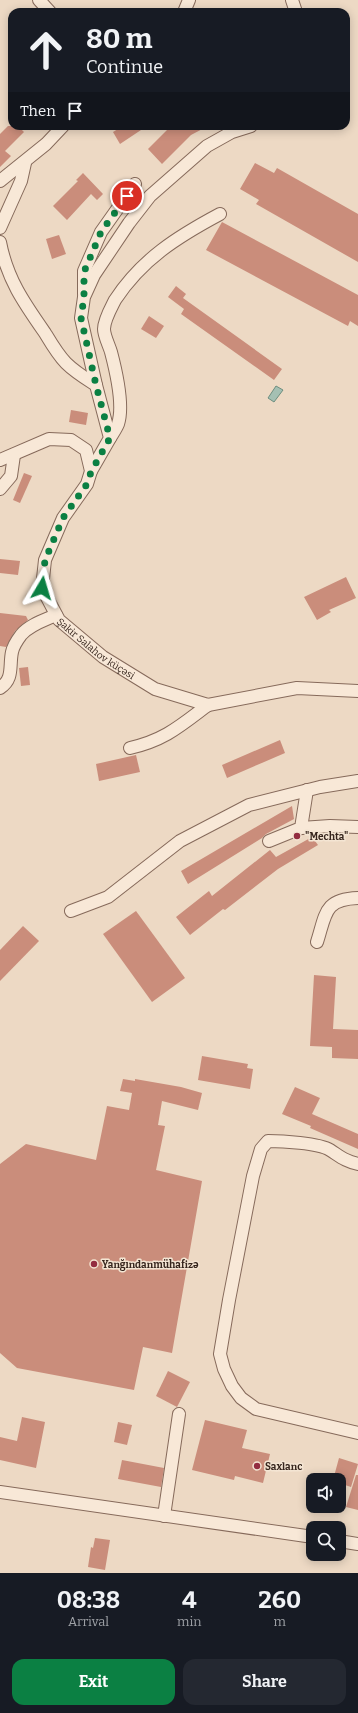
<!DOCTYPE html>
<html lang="en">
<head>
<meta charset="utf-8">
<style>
	body { margin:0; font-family:Bitter,serif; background:#242831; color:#f1f3f6; height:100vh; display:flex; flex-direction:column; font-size:15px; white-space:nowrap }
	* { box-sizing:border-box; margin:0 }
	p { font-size:13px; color:#9ea1a6 }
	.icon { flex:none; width:22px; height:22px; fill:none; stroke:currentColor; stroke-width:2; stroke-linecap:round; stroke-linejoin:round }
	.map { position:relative; height:1573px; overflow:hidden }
	.drawer { display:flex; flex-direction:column; background:#171b24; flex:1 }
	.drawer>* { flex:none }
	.banner { position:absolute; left:8px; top:8px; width:342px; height:122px; border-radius:12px; box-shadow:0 2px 10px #0003; background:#171b24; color:#f1f3f6; overflow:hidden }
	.fabs { position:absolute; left:306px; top:1473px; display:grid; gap:8px }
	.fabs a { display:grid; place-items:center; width:40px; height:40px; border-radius:8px; background:#171b24; box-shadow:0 2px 10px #0003; font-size:20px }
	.pin { position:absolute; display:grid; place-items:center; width:34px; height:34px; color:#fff; margin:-17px; border:2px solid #fff; border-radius:50%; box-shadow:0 1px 4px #0007 }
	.me { position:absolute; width:44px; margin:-22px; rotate:7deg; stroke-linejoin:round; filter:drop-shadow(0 0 3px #0008) }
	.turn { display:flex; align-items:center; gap:14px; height:84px; padding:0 12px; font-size:18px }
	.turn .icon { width:52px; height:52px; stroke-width:2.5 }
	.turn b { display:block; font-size:28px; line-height:34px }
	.then { display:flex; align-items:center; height:38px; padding:0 12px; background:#0003; gap:8px; font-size:15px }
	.eta { display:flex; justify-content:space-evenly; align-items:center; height:68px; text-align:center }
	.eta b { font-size:24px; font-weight:700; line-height:28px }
	.cta { display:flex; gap:8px; margin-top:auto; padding:8px 12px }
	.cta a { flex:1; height:46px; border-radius:12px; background:#0b8043; color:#fff; font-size:16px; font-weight:700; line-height:46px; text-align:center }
	.cta a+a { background:#242831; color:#f1f3f6 }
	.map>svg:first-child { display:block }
	.water { fill:#a5c0b3; stroke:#6d8e7f }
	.building { fill:#ca8d7b }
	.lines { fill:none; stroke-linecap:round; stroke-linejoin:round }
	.minor-casing { stroke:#866a5b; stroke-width:14 }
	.minor { stroke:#f8e8d7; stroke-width:12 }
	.route { stroke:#0b8043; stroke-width:7; stroke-dasharray:0 12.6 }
	.poi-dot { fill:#932d40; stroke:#f4e5d3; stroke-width:1.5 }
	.labels { text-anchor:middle; stroke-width:3; stroke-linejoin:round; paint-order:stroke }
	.street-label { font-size:10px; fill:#37261e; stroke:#f4e5d3 }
	.poi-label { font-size:10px; font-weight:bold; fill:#37261e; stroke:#f4e5d3; text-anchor:start }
</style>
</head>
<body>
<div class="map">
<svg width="358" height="1573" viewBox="0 0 358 1573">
	<rect width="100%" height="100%" fill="#edd9c4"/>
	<path class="water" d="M 276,386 L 283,390 L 274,402 L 268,398 Z"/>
	<g class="building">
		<path d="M 8,126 L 18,126 L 24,132 L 5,151 L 11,156 L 0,167 L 0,134 Z"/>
		<path d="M 123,126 L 147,126 L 120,144 L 113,132 Z"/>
		<path d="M 171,126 L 208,126 L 191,135 L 162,164 L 148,149 Z"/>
		<path d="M 255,163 L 274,173 L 277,168 L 358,214 L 358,262 L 256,204 L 259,200 L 240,189 Z"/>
		<path d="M 83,173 L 103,194 L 97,200 L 91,194 L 67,220 L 53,206 L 78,181 L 76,180 Z"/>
		<path d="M 222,222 L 358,295 L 358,326 L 350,321 L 348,326 L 206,250 Z"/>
		<path d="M 59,235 L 66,254 L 52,259 L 46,239 Z"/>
		<path d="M 176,286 L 186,294 L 183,298 L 282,369 L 274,380 L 181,314 L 184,309 L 168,297 Z"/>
		<path d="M 149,316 L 164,326 L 156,338 L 141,329 Z"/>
		<path d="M 71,410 L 88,413 L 86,425 L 69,422 Z"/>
		<path d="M 24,473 L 32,476 L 20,503 L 13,500 Z"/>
		<path d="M 0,559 L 20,561 L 18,575 L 0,573 Z"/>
		<path d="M 346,577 L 356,598 L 329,610 L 331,612 L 317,620 L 304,597 Z"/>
		<path d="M 0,613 L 26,616 L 28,620 L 15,631 L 6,647 L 0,646 Z"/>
		<path d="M 28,667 L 30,685 L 21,686 L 19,668 Z"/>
		<path d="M 280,740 L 285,753 L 227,778 L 222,765 Z"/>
		<path d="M 136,755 L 140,772 L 99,781 L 96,764 Z"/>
		<path d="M 292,806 L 294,819 L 266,834 L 262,838 L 188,884 L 181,871 Z"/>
		<path d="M 312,837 L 318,845 L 278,869 L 225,910 L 223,909 L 190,935 L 176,917 L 209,891 L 212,896 L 270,850 L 276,857 Z"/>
		<path d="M 136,911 L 185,978 L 152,1002 L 103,934 Z"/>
		<path d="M 23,926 L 39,941 L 0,981 L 0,950 Z"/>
		<path d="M 314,975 L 336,977 L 333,1029 L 358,1030 L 358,1059 L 332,1058 L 332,1047 L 310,1046 Z"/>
		<path d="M 202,1056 L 248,1064 L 247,1068 L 253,1069 L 250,1089 L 198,1080 Z"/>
		<path d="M 123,1079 L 135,1081 L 135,1079 L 181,1087 L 202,1093 L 198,1110 L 162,1101 L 158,1125 L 165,1126 L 156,1170 L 202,1181 L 172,1353 L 143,1347 L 134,1390 L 17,1368 L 0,1353 L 0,1164 L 26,1144 L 96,1160 L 107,1106 L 129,1110 L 132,1093 L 120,1091 Z"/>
		<path d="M 295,1087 L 320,1098 L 312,1114 L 358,1134 L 358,1149 L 310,1128 L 311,1126 L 282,1114 Z"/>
		<path d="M 168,1371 L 190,1382 L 177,1407 L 156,1396 Z"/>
		<path d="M 22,1417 L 45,1422 L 36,1468 L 0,1460 L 0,1437 L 17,1441 Z"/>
		<path d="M 205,1420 L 247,1430 L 242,1448 L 270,1454 L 263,1483 L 235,1476 L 234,1480 L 192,1470 Z"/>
		<path d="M 118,1422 L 132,1425 L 127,1445 L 114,1442 Z"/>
		<path d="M 339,1458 L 358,1464 L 351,1487 L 339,1483 L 339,1480 L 333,1480 Z"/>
		<path d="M 122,1460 L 164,1468 L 161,1487 L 118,1479 Z"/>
		<path d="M 356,1475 L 358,1475 L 358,1510 L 346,1507 Z"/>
		<path d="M 95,1538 L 110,1540 L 105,1570 L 88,1567 L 91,1547 L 93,1548 Z"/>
	</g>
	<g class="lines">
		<defs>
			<g id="minor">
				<path d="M 39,0 L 50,12"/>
				<path d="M 292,0 L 296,12"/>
				<path d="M 184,12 L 189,0"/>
				<path d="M 0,181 L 46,144 L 63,126"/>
				<path d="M 0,228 L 21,181 L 25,163"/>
				<path d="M 0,242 C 7,279 24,303 45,333 C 51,343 58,355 66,363 C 75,372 85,378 96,385"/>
				<path d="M 84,294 L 84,271 L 101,232 L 135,184"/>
				<path d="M 110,438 C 113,433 116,429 118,424 C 124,406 116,371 111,352 C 109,345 104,336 104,329 C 104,320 111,308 115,300 C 142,259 177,237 220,214"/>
				<path id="s1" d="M 0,460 L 49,439 L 71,440 L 86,450 L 91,471 L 87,484 L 63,518 L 45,560 L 42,588 L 59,620 L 103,657 L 155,689 L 208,705 L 297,688 L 358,691"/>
				<path d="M 91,471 L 110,438 L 96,385 L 81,318 L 84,297 L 94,275 L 129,223 L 150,196 L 207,146 L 232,132 L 251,126"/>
				<path d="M 0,489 L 11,476 L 14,455"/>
				<path d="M 0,688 C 14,679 9,666 12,652 C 13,647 18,639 21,635 C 29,625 45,620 56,615"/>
				<path d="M 130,748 C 165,740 180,726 208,705"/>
				<path d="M 301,828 L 330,826 L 358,827"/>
				<path d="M 269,841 L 301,828 L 307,790"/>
				<path d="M 71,911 L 108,897 L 180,841 L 249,805 L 320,787 L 358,781"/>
				<path d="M 317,942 C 326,914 324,899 358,898"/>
				<path d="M 358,1164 C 345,1161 341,1157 330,1150 C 319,1143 281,1141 268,1141 L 261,1149 L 253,1176 L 229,1300 L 220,1354 L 224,1369 L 232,1386 L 241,1398 L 256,1409 L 358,1433"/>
				<path d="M 0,1492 L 313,1537"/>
				<path d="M 164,1516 L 179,1414"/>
				<path d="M 339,1541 L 358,1544"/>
			</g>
		</defs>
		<use href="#minor" class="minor-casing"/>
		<use href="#minor" class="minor"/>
	</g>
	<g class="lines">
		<path class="route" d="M 42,588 L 45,560 L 63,518 L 87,484 L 91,472 L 110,438 L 96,385 L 81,318 L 84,297 L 84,272 L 101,232 L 127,196"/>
	</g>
	<g class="poi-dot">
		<circle cx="297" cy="836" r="4"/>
		<circle cx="94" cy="1264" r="4"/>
		<circle cx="257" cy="1466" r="4"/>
	</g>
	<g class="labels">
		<g class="street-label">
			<text dy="4" stroke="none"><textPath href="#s1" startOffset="327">Şakir Salahov küçəsi</textPath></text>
		</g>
		<g class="poi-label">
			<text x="305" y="840">"Mechta"</text>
			<text x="102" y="1268">Yanğındanmühafizə</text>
			<text x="265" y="1470">Saxlanc</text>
		</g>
	</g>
</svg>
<div class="fabs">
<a><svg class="icon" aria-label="sound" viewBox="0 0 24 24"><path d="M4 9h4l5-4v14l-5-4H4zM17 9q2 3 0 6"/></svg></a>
<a><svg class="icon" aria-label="search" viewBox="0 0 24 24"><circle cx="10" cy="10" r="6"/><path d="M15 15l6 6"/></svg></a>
</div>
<div class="pin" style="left:127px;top:196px;background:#d93025"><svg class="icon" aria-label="arrive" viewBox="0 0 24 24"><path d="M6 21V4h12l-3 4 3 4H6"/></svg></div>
<svg class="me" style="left:42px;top:588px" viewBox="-20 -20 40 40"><path d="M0-17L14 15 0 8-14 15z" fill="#0b8043" stroke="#fff" stroke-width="4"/></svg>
<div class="banner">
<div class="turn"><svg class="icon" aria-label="ahead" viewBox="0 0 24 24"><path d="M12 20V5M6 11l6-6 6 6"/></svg><div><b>80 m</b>Continue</div></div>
<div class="then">Then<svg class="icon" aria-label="arrive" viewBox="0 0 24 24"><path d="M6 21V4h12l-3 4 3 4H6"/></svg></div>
</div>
</div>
<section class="drawer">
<div class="eta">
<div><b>08:38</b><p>Arrival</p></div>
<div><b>4</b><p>min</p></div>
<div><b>260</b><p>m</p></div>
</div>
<div class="cta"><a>Exit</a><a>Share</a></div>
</section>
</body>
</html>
